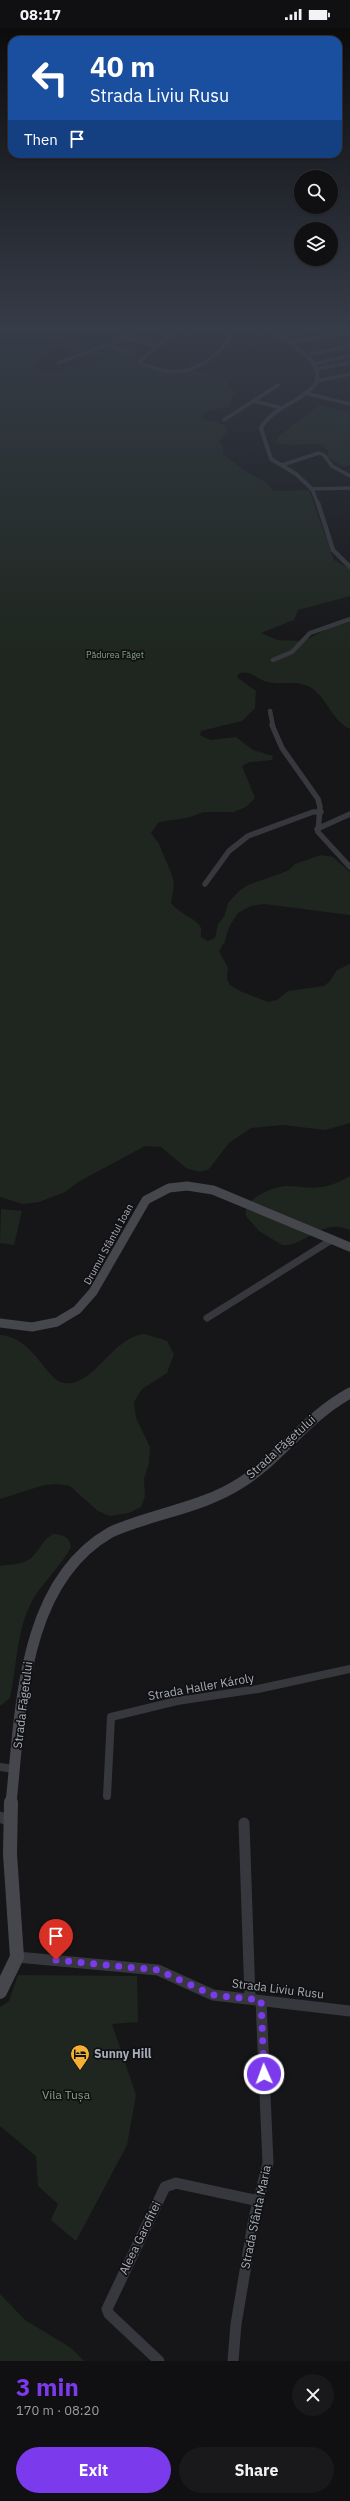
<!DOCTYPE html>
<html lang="en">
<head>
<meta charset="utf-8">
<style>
	body { margin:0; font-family:"IBM Plex Sans",sans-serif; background:#19191b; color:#f1f3f6; height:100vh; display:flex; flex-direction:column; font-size:15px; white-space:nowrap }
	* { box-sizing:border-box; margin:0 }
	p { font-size:13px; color:#9c9d9f }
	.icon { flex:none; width:22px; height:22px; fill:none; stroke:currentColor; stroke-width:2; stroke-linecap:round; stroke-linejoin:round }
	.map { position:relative; height:2333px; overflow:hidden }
	.details { display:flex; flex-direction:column; background:#101012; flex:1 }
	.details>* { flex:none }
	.banner { position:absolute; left:8px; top:8px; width:334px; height:122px; border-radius:12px; box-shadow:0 1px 3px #0004,0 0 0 1px #303032; background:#1a4fa0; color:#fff; overflow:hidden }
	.fabs { position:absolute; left:294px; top:142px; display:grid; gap:8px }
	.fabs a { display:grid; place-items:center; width:44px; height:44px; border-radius:50%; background:#101012; box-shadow:0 1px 3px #0004,0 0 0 1px #303032; font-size:20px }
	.pin { position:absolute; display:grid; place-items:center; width:34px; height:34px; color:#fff; margin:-41px -17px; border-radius:50% 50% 50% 0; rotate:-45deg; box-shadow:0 0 4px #0007 }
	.pin .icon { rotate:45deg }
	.me { position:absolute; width:44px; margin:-22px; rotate:358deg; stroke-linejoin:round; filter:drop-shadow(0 0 3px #0008) }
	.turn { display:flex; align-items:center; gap:14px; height:84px; padding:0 16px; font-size:18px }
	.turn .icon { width:52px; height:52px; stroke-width:2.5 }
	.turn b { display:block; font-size:28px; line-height:34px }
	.then { display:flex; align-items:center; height:38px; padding:0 16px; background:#0003; gap:8px; font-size:15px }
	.round { display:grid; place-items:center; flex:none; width:42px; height:42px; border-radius:21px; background:#19191b }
	.head { display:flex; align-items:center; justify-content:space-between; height:68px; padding:0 16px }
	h1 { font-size:24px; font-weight:800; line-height:30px; color:#7c3aed }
	.action { display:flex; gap:8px; margin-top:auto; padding:8px 16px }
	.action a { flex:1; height:46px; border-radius:24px; background:#7c3aed; color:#fff; font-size:16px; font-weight:800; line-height:46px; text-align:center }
	.action a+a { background:#19191b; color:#f1f3f6 }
	.status { display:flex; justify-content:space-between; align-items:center; height:28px; padding:0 20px; background:#101012; direction:ltr }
	.status svg { height:11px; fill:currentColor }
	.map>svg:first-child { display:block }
	.green { fill:#1e261f }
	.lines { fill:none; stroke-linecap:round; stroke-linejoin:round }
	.minor-far5 { stroke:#37383d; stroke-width:3.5 }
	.minor-far4 { stroke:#37383d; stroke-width:4.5 }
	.minor-far3 { stroke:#37383d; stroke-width:5.5 }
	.minor-far2 { stroke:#37383d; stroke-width:7 }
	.minor-far1 { stroke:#37383d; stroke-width:8 }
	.minor { stroke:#37383d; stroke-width:11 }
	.tertiary { stroke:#37383d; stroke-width:4 }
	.secondary-far2 { stroke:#45474d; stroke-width:9 }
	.secondary-far1 { stroke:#45474d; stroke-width:11 }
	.secondary { stroke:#45474d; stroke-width:14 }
	.route { stroke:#7c3aed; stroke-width:7; stroke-dasharray:0 12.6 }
	.labels { text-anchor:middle; stroke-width:3.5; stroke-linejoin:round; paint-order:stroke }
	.far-park-label { font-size:9px; fill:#7fa381; stroke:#111113 }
	.street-label { font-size:10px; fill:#a8adb8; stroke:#111113 }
	.near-street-label { font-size:12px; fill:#a8adb8; stroke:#111113 }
	.near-poi-label { font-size:12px; font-weight:bold; fill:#a8adb8; stroke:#111113; text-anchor:start }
	.near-park-label { font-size:12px; fill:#7fa381; stroke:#111113 }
</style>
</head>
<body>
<div class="status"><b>08:17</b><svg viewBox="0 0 49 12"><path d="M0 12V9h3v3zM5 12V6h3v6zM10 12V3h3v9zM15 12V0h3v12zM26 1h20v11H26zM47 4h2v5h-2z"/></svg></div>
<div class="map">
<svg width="350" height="2333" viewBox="0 0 350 2333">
	<rect width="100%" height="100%" fill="#161618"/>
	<g class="green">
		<path d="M 0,299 L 78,299 L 66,304 L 68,311 L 70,309 L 67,306 L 79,310 L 73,319 L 59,316 L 66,312 L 46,323 L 33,339 L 36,343 L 70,342 L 105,331 L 88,325 L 103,318 L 145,329 L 138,334 L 153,342 L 179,345 L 190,341 L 228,352 L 228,360 L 239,363 L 232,368 L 230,378 L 208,383 L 201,388 C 208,396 219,391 226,399 L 226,405 L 219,413 L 223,419 L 223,426 L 244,442 L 265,454 L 274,463 L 309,462 L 334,532 L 350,541 L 350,568 L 298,582 L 294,592 L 261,605 L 278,612 L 304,613 L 327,601 L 350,594 L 350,701 C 329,691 326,664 305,657 C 293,653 280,657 268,654 C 257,652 252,642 240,645 L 237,648 L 238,650 L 256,663 L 255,680 L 242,693 L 201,703 L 200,707 L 210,712 L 236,709 L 253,722 L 273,728 L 272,732 L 250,734 L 242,738 L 255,770 L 246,779 L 233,784 L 204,784 L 187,790 L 159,794 L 151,805 L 159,816 L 172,847 L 174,857 L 171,875 C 178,885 198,891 201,900 C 202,903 200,906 201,909 L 208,913 L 215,910 L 218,896 L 224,889 L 228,875 L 239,863 L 248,857 L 279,846 L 289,842 L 295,836 L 321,827 L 333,829 L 350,844 L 350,887 L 264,876 L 251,878 L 238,885 L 229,899 L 225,913 L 219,923 L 228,940 L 227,951 L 230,957 L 240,963 L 268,974 L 277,972 L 288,963 L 324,958 L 330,953 L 337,942 L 350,936 L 350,1095 L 325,1102 L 283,1097 L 251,1100 L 229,1115 L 209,1141 L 200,1144 L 186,1140 L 161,1119 L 145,1118 L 80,1153 L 65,1164 L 39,1174 L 23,1176 L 0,1169 Z"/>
		<path d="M 81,310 L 102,316 L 83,323 L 75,323 Z"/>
		<path d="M 319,377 L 350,384 L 350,437 L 343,439 L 327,428 L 329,423 L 320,416 L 290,417 L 275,415 L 279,408 Z"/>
		<path d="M 350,1148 L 350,1202 C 321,1189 306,1219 282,1217 L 259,1203 L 246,1188 C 242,1171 274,1158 287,1158 C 299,1158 309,1161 321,1159 C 331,1158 341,1153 350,1148 Z"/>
		<path d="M 1,1181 L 22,1183 L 14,1217 L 0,1215 Z"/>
		<path d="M 145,1306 L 167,1313 L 174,1326 L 167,1345 L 142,1361 L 134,1374 L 136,1390 L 150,1419 L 149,1435 L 144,1451 L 145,1468 L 141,1479 L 129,1485 L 110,1488 L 98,1483 L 70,1458 L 57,1456 L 44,1457 L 0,1471 L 0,1307 C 34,1309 47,1354 64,1355 C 95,1359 112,1308 145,1306 Z"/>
		<path d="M 53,1506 C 63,1506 69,1509 71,1519 C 60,1540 40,1556 30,1577 C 16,1607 17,1638 10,1670 L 0,1678 L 0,1538 C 10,1536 23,1537 31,1530 C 40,1522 42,1512 53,1506 Z"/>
		<path d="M 18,1947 L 137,1948 L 138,1994 L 112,1996 L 136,2067 L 127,2117 L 76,2213 L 51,2192 L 58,2176 L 38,2158 L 36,2128 L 0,2098 L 0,1979 L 9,1973 Z"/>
		<path d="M 0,2266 L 25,2292 L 71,2320 L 84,2333 L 0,2333 Z"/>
	</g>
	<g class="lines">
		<g class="minor-far5">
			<path d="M 168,299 L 169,307 L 139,334 C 181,356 214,338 236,299"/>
			<path d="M 263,305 L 268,300"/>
			<path d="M 192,307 L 194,301 L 234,303"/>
			<path d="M 280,308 L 331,299"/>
			<path d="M 125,310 L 159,318"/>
			<path d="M 291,314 L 350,304"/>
			<path d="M 106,317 L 134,326"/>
			<path d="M 306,327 L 350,318"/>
			<path d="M 58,335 L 125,310 L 139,299"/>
			<path d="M 313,336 L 350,328"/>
			<path d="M 315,341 L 350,335"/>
			<path d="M 317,353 L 350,346"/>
			<path d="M 305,365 L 350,376"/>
			<path d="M 254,373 L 281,380"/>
			<path d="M 224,392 L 278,357"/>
			<path d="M 282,437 L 319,425 L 324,427 L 332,438 L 350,448"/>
			<path d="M 318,476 L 312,461 L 350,460"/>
		</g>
		<g class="minor-far4">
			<path d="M 318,475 L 333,522 L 350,539"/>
			<path d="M 273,632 L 292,624 L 310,605 L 350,591"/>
			<path d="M 270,683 L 273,698"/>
		</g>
		<g class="minor-far3">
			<path d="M 272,697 L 282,720 L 318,771 L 320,779 L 318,804 L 350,839"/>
			<path d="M 317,801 L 350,786"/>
			<path d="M 205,856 L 229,823 L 248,808 L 313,784 L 321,784"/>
		</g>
		<path class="minor-far2" d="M 207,1290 L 333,1211"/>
		<g class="minor-far1">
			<path d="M 0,1739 L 15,1741"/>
			<path d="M 107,1768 L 111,1689 L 177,1673 L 258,1661 L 350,1641"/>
		</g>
		<g class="minor">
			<path d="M 0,1789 L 10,1793"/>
			<path d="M 244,1795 L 250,1970"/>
			<path d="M 17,1929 L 158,1942 L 213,1967 L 350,1983"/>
			<path d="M 159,2333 L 109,2286 L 107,2281 L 165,2159 L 176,2155 L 259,2173"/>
			<path d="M 233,2333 L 236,2296 L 254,2190 L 268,2135 L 261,1973"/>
		</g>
		<path class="tertiary" d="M 267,299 C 281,309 297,318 309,330 C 316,337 321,350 314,358 C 299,375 274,378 261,400 L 271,431 L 296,446 L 312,461"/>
		<path class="secondary-far2" d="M 0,1295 L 32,1299 L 57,1294 L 77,1282 L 93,1264 L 146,1172 L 169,1160 L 187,1158 L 213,1162 L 350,1219"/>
		<path class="secondary-far1" d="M 11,1775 C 21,1683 21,1555 111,1504 C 154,1485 203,1480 242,1454 C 282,1428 305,1390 350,1365"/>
		<path class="secondary" d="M 0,1964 L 17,1929 L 10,1826 L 11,1774"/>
	</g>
	<linearGradient id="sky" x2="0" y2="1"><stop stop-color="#0c0c0d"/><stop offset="0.48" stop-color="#363c48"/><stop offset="1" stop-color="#363c48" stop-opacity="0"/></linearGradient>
	<rect width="350" height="625" fill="url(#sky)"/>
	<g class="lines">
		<path class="route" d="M 56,1932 L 158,1942 L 213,1967 L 261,1972 L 264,2046"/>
	</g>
	<defs>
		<symbol id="hotel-pin" viewBox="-11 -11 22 30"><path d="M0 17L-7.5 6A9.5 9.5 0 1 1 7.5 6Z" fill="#f2b134" stroke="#111113"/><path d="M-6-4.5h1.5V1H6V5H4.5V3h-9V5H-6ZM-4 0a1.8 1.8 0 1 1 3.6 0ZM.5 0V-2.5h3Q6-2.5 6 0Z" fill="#111"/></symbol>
	</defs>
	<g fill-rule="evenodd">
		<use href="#hotel-pin" x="69" y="2015" width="22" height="30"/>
	</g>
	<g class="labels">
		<g class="far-park-label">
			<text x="115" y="630">Pădurea Făget</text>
		</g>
		<g class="street-label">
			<text transform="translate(108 1216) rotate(-61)" y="4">Drumul Sfântul Ioan</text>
		</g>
		<g class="near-street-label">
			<text transform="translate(281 1419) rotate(-42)" y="4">Strada Făgetului</text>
			<text transform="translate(201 1659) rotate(-10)" y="4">Strada Haller Károly</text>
			<text transform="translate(23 1677) rotate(-83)" y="4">Strada Făgetului</text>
			<text transform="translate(278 1961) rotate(7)" y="4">Strada Liviu Rusu</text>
			<text transform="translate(256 2189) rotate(-78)" y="4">Strada Sfânta Maria</text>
			<text transform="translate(140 2210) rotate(-64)" y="4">Aleea Garofitei</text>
		</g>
		<g class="near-poi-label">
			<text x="94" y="2030">Sunny Hill</text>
		</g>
		<g class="near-park-label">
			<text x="66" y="2071">Vila Tușa</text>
		</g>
	</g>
</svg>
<div class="fabs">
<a><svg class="icon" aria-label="search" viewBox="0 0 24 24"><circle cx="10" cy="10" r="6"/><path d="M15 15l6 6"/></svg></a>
<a><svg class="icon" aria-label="layers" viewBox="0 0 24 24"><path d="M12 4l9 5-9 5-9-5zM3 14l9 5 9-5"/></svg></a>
</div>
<div class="pin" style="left:56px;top:1932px;background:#d93025"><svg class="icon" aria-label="arrive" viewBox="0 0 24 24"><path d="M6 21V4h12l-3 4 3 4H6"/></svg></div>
<svg class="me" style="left:264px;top:2046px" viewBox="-20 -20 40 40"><circle r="17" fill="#7c3aed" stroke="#fff" stroke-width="3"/><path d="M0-11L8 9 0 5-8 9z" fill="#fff"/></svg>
<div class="banner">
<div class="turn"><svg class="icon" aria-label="left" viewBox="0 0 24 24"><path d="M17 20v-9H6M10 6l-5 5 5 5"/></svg><div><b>40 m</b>Strada Liviu Rusu</div></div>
<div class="then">Then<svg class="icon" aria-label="arrive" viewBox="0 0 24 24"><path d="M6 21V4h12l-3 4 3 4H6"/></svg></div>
</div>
</div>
<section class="details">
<div class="head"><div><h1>3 min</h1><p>170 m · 08:20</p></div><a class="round"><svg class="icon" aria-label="close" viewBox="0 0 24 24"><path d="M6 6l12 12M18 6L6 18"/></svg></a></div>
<div class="action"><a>Exit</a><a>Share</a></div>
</section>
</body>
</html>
